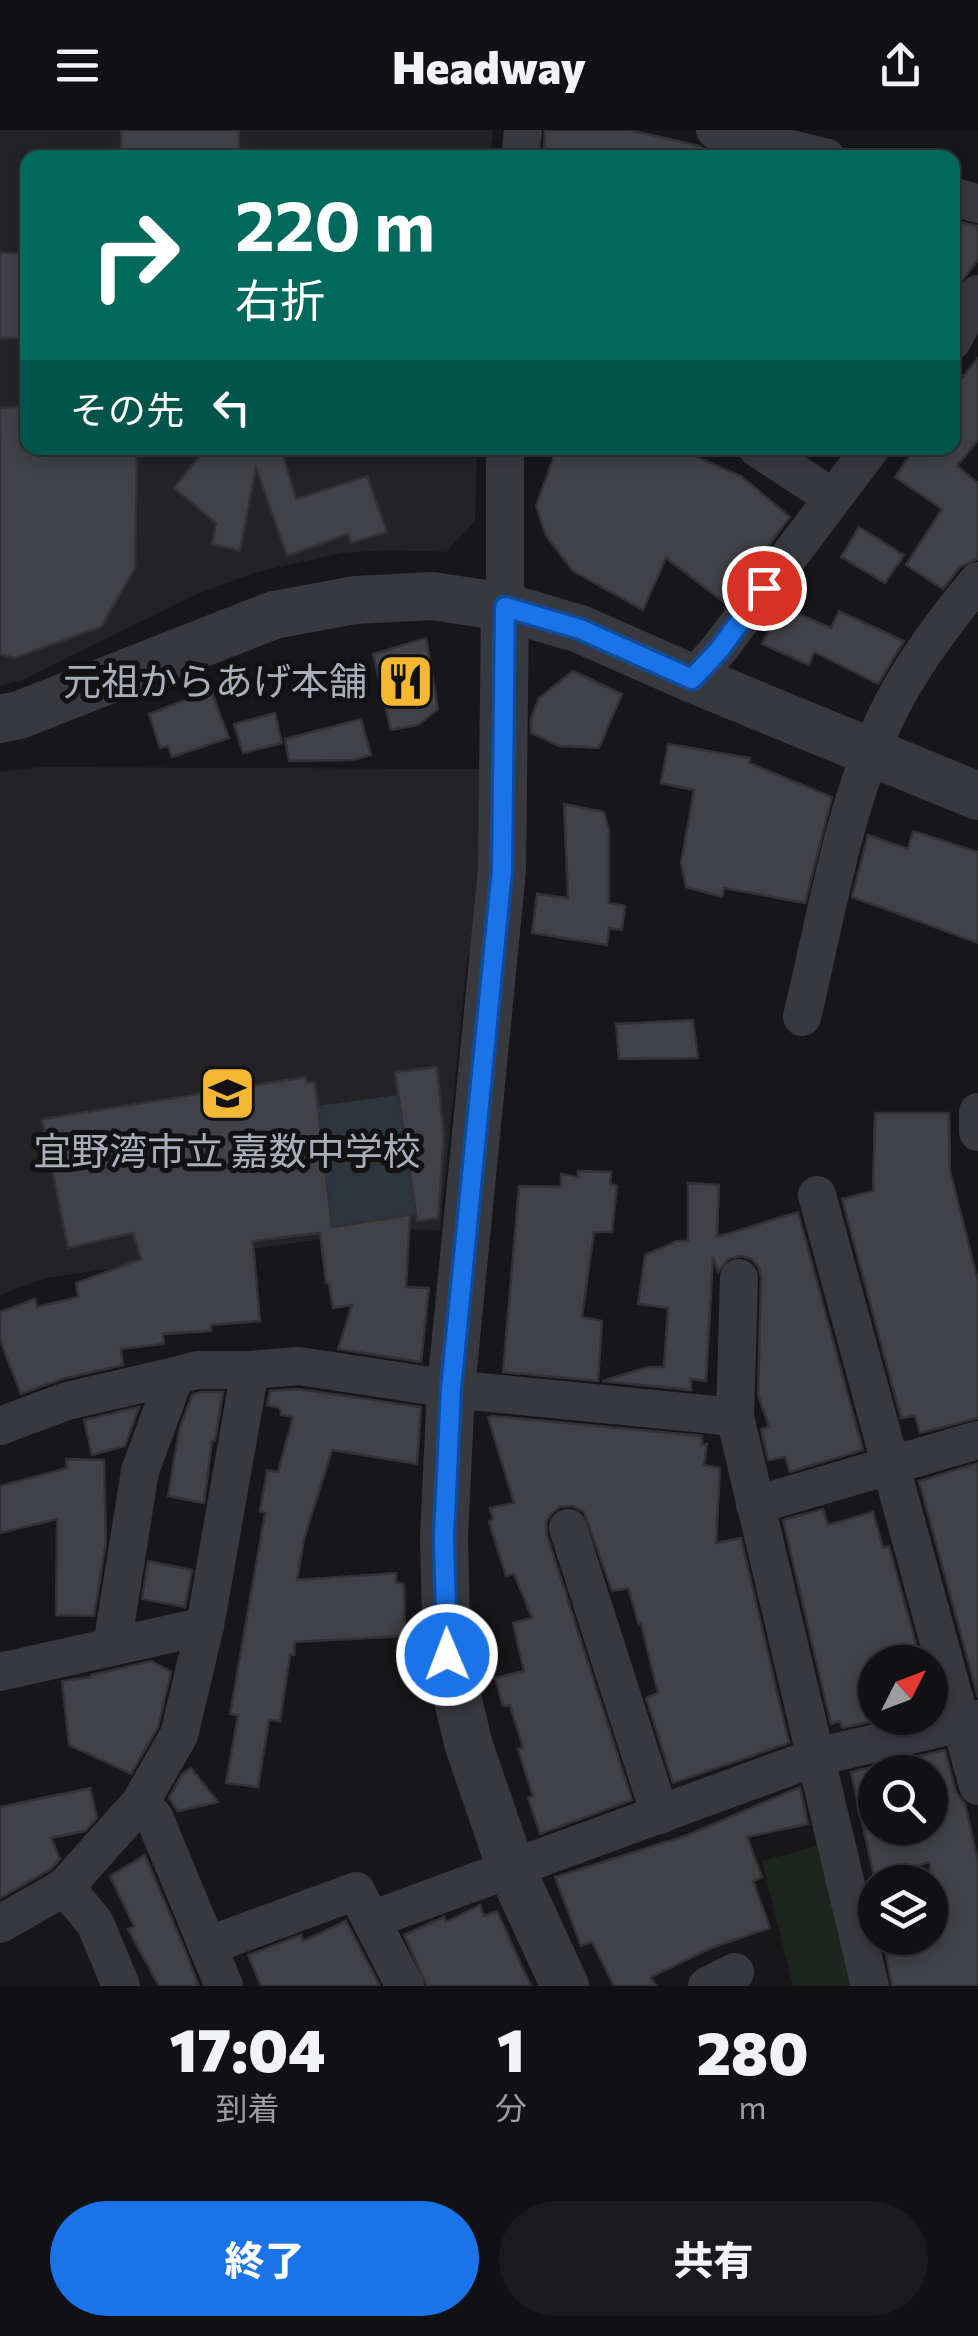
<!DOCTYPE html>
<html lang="ja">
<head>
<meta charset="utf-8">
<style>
	body { margin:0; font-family:Commissioner,"Noto Sans JP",sans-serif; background:#1a1a1d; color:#f1f3f6; height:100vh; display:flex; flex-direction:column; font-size:38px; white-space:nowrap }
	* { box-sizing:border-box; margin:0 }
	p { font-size:32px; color:#9c9da0 }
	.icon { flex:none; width:55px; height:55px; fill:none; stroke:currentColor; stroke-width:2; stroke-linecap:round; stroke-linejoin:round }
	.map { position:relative; height:1856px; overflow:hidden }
	.sheet { display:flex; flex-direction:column; background:#111114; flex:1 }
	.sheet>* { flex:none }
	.hud { position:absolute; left:20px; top:20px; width:940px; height:305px; border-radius:20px; box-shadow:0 5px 15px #0003,0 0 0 2px #303134; background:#00695c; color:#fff; overflow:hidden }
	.needle { width:65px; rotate:48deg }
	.tools { position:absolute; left:858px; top:1515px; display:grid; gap:20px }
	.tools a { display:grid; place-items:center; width:90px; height:90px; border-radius:50%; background:#111114; box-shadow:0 5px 15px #0003,0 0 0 2px #303134; font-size:50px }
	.pin { position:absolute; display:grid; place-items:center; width:85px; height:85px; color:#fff; margin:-42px; border:5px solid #fff; border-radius:50%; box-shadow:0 2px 10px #0007 }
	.me { position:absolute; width:110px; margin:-55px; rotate:359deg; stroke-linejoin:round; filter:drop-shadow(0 0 8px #0008) }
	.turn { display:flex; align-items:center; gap:35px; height:210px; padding:0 50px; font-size:45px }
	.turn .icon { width:130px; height:130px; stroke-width:2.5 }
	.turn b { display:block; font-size:70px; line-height:85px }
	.then { display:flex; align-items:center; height:95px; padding:0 50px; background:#0003; gap:20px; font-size:38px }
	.eta { display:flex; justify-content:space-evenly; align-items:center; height:170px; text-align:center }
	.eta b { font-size:60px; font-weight:800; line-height:70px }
	.button { display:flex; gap:20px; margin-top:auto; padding:20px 50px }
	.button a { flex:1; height:115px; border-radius:60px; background:#1a73e8; color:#fff; font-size:40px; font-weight:800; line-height:115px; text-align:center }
	.button a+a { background:#1a1a1d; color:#f1f3f6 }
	header { display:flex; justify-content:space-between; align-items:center; height:130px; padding:0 50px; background:#111114; font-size:45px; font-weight:800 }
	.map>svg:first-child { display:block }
	.built { fill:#232327 }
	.green { fill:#1d251e }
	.water { fill:#2d363e }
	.building { fill:#414247; stroke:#313136; stroke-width:2.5; fill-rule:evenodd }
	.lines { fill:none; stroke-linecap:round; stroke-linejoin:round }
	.minor { stroke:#38393f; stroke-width:38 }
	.tertiary { stroke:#38393f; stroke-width:48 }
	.route-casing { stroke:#114b97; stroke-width:25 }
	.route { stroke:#1a73e8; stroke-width:18 }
	.labels { text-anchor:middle; stroke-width:10; stroke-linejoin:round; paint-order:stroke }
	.poi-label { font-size:38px; fill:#a9aeba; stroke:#121215; text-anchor:end }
</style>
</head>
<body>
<header><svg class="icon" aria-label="menu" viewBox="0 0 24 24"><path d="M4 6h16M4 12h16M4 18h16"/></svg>Headway<svg class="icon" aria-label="share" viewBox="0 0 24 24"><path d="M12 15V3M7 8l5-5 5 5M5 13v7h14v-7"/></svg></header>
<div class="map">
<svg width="978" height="1856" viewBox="0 0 978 1856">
	<rect width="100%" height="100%" fill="#17171a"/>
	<g class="built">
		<path d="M 0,0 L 493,0 L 490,27 L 28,28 L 28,318 L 477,318 L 475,391 L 446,422 L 391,420 L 341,423 L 253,443 L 193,466 L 22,550 L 0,556 Z"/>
		<path d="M 39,637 L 482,639 L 477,805 L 467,829 L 440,1100 L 393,1099 L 46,1148 L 0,1165 L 0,642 Z"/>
	</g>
	<path class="green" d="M 817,1716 L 855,1856 L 793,1856 L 762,1731 Z"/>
	<path class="water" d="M 398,965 L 416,1085 L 332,1097 L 318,976 Z"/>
	<g class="building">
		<rect x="121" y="0" width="118" height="28"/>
		<path d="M 545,0 L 629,0 L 700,16 L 703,18 L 702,28 L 578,28 L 544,17 Z"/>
		<path d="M 956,91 L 978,96 L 978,130 L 952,164 L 952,97 Z"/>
		<rect x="0" y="123" width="28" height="85"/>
		<path d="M 978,228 L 978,310 L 957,336 L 978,353 L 978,429 L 961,436 L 943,459 L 906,435 L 942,379 L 895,347 L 915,318 L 952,318 L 952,260 Z"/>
		<path d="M 28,276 L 28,318 L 137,318 L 135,438 L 101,497 L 14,528 L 0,524 L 0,278 Z"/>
		<path d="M 206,318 L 281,318 L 296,369 L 367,346 L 387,402 L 351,413 L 348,404 L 287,426 L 256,337 L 240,421 L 212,414 L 216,393 L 174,358 Z"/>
		<path d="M 557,318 L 676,318 L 741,346 L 790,387 L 725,473 L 666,428 L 643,480 L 573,441 L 546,406 L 536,376 Z"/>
		<path d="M 859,397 L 904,425 L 885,453 L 841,427 Z"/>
		<path d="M 780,476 L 831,498 L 839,481 L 904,511 L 878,554 L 814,522 L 809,535 L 762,514 Z"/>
		<path d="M 426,508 L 438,579 L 418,595 L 391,600 L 373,524 Z"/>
		<path d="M 573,541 L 622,564 L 599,618 L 559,616 L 531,603 L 531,588 L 539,568 Z"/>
		<path d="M 211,560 L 229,608 L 172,627 L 168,616 L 160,618 L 149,584 Z"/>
		<path d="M 275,583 L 282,613 L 243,623 L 234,594 Z"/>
		<path d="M 361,589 L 371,625 L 353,630 L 289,631 L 285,609 Z"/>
		<path d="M 668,614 L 750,628 L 749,633 L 832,667 L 805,773 L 724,758 L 722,767 L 686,757 L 681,733 L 694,660 L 661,653 Z"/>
		<path d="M 564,674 L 604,682 L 609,701 L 609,773 L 625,776 L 622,800 L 609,798 L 607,815 L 532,803 L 537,764 L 568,768 Z"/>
		<path d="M 913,701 L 978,722 L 978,813 L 852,767 L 868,705 L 908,719 Z"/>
		<path d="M 693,890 L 698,928 L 619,929 L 616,894 Z"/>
		<path d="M 437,937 L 444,1007 L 438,1088 L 417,1091 L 395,942 Z"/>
		<path d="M 306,947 L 307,953 L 315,952 L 332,1097 L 410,1085 L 406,1157 L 429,1158 L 421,1232 L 338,1219 L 352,1175 L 333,1178 L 329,1154 L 326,1153 L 320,1103 L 253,1111 L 260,1191 L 211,1195 L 211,1201 L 163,1204 L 164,1214 L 121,1219 L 123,1235 L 62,1249 L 21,1264 L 0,1210 L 0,1182 L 35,1169 L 37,1177 L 78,1167 L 76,1153 L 141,1129 L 133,1103 L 68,1118 L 42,989 Z"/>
		<path d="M 875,983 L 949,983 L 950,1041 L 978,1151 L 978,1288 L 920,1303 L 915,1286 L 901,1288 L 842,1069 L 873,1061 Z"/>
		<path d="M 578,1041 L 611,1042 L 610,1054 L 617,1056 L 612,1102 L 594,1102 L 582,1187 L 602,1191 L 598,1251 L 503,1242 L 519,1056 L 561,1057 L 561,1044 L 578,1047 Z"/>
		<path d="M 688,1053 L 719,1055 L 717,1107 L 798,1082 L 863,1320 L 790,1342 L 785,1327 L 768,1330 L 761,1299 L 769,1297 L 758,1264 L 761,1148 L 759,1138 L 752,1129 L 741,1126 L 728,1129 L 718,1142 L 713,1127 L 706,1251 L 691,1249 L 691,1260 L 602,1251 L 648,1237 L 664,1237 L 668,1178 L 638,1174 L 645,1125 L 677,1111 L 688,1111 Z"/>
		<path d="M 298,1259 L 421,1277 L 417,1334 L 332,1320 L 304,1409 L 297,1450 L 396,1443 L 396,1452 L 404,1454 L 405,1506 L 295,1512 L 294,1525 L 290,1525 L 280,1591 L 269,1590 L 258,1657 L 226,1653 L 238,1585 L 230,1584 L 265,1383 L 260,1381 L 267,1340 L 278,1342 L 293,1287 L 281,1285 L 280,1278 L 267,1275 L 270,1261 Z"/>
		<path d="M 200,1262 L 223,1262 L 215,1311 L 212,1311 L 204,1373 L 168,1366 L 179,1300 L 192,1265 Z"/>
		<path d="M 139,1277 L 125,1316 L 92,1325 L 84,1290 Z"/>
		<path d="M 492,1286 L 702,1306 L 702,1315 L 707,1314 L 704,1335 L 720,1338 L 716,1413 L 741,1408 L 789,1613 L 673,1653 L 646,1568 L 658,1563 L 641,1494 L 639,1495 L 628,1458 L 612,1461 L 584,1382 L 572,1376 L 560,1377 L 551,1384 L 546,1392 L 547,1405 L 632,1670 L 540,1704 L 528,1668 L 533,1666 L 518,1619 L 523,1618 L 510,1575 L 503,1576 L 495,1548 L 524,1541 L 513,1493 L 532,1488 L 514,1444 L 506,1446 L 489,1392 L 493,1389 L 490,1378 L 514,1373 L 488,1287 Z"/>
		<path d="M 66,1329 L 104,1330 L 106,1412 L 94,1486 L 56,1485 L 57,1389 L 0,1403 L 0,1356 L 67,1338 Z"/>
		<path d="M 978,1333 L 978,1567 L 919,1351 Z"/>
		<path d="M 823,1379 L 828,1395 L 873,1382 L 883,1418 L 889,1416 L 921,1532 L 875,1532 L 875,1588 L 886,1588 L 842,1598 L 840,1591 L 831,1594 L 783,1390 Z"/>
		<path d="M 148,1431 L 192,1440 L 185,1477 L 142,1469 Z"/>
		<path d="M 151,1531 L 171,1542 L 158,1597 L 131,1644 L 69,1615 L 62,1551 L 91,1547 L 91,1545 Z"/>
		<path d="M 945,1620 L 956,1662 L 965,1674 L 978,1731 L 978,1856 L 892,1856 L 885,1819 L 890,1818 L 888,1808 L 930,1808 L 930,1732 L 874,1746 L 851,1642 ZM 875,1642 L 930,1642 L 930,1698 L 875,1698 Z"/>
		<path d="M 191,1638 L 218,1672 L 178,1681 L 169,1668 L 182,1644 Z"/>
		<path d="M 800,1657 L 808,1694 L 747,1707 L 762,1747 L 753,1751 L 770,1798 L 711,1818 L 651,1847 L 656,1856 L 614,1856 L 592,1812 L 581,1816 L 555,1747 L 688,1705 Z"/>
		<path d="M 90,1658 L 97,1688 L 85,1701 L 51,1708 L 60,1729 L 51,1739 L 0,1768 L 0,1677 Z"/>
		<path d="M 145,1725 L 183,1815 L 199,1856 L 159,1856 L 128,1799 L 134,1796 L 110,1746 Z"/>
		<path d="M 480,1775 L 484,1786 L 497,1781 L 531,1856 L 427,1856 L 404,1805 L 444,1787 L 446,1792 Z"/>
		<path d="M 346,1791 L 380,1856 L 261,1856 L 248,1825 L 301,1805 L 303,1811 Z"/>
	</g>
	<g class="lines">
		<g class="minor">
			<path d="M 715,0 L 827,28"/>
			<path d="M 520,28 L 523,0"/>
			<path d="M 952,66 L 978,74"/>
			<path d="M 952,211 L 978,164"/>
			<path d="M 505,318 L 505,477"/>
			<path d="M 757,318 L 832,367"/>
			<path d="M 693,549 L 719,519 L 871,318"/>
			<path d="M 802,887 C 825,792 843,680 884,591 C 907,541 943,493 978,451"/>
			<path d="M 978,982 L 978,1002"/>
			<path d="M 817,1065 L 978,1656"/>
			<path d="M 739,1148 L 735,1287 L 870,1856"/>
			<path d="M 0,1296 L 67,1271 L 175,1246"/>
			<path d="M 755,1375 L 978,1310"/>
			<path d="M 568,1398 L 660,1685"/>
			<path d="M 112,1516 L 140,1341 L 175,1246 L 197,1240 L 250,1240"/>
			<path d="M 0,1542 L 205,1496"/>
			<path d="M 140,1673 L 154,1687 L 224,1856"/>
			<path d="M 65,1757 L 95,1793 L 121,1856"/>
			<path d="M 0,1794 L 65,1757 L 140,1673 L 179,1605 L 205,1496 L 250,1240 L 299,1236 L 451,1259 L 735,1287"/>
			<path d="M 207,1816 L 356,1761 L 371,1790"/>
			<path d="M 405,1856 L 371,1790 L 816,1627 L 978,1589"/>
			<path d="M 707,1856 L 735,1842"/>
		</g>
		<g class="tertiary">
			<path d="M 505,477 L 502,740 L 451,1259 L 444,1407 L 447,1525 L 469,1616 L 512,1741 L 565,1856"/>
			<path d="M 0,589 L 19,585 L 274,485 L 355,470 L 432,466 L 505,477 L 580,499 L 693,549 L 978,666"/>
		</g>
	</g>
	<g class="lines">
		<defs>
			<path id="route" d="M 447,1525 L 444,1406 L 451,1259 L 502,740 L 505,477 L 580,499 L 692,549 L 720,519 L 764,458"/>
		</defs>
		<use href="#route" class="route-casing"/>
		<use href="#route" class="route"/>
	</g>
	<defs>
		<symbol id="restaurant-square" viewBox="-11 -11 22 22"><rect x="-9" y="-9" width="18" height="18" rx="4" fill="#f6b833" stroke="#121215"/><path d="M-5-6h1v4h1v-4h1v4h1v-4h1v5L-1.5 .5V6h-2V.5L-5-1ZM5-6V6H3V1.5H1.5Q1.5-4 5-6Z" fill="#111"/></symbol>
		<symbol id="school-square" viewBox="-11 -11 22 22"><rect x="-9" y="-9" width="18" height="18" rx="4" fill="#f6b833" stroke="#121215"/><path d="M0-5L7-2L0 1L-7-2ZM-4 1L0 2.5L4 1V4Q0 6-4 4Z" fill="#111"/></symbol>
	</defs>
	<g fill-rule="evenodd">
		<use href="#restaurant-square" x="374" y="520" width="63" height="63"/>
		<use href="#school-square" x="196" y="932" width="63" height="63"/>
	</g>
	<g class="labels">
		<g class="poi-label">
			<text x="367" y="565">元祖からあげ本舗</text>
			<text x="227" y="1035" text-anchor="middle">宜野湾市立 嘉数中学校</text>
		</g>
	</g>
</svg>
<div class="tools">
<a><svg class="needle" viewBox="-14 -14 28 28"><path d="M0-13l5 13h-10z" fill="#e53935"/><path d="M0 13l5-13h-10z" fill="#9c9da0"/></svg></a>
<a><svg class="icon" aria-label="search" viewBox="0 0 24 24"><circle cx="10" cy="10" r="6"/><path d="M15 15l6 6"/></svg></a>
<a><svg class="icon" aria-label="layers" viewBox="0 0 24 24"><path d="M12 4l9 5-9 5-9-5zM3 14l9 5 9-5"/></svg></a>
</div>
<div class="pin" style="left:764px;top:458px;background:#d93025"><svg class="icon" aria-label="arrive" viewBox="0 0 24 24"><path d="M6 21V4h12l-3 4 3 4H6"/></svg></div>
<svg class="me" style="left:447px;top:1525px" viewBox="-20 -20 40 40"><circle r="17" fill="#1a73e8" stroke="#fff" stroke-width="3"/><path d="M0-11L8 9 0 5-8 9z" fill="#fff"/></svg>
<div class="hud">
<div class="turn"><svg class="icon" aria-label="right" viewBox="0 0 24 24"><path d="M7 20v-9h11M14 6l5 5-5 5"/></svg><div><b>220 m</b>右折</div></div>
<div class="then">その先<svg class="icon" aria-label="left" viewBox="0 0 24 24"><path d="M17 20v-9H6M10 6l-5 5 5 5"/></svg></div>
</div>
</div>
<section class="sheet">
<div class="eta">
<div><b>17:04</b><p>到着</p></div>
<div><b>1</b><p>分</p></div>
<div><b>280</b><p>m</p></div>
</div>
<div class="button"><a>終了</a><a>共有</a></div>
</section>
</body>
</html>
